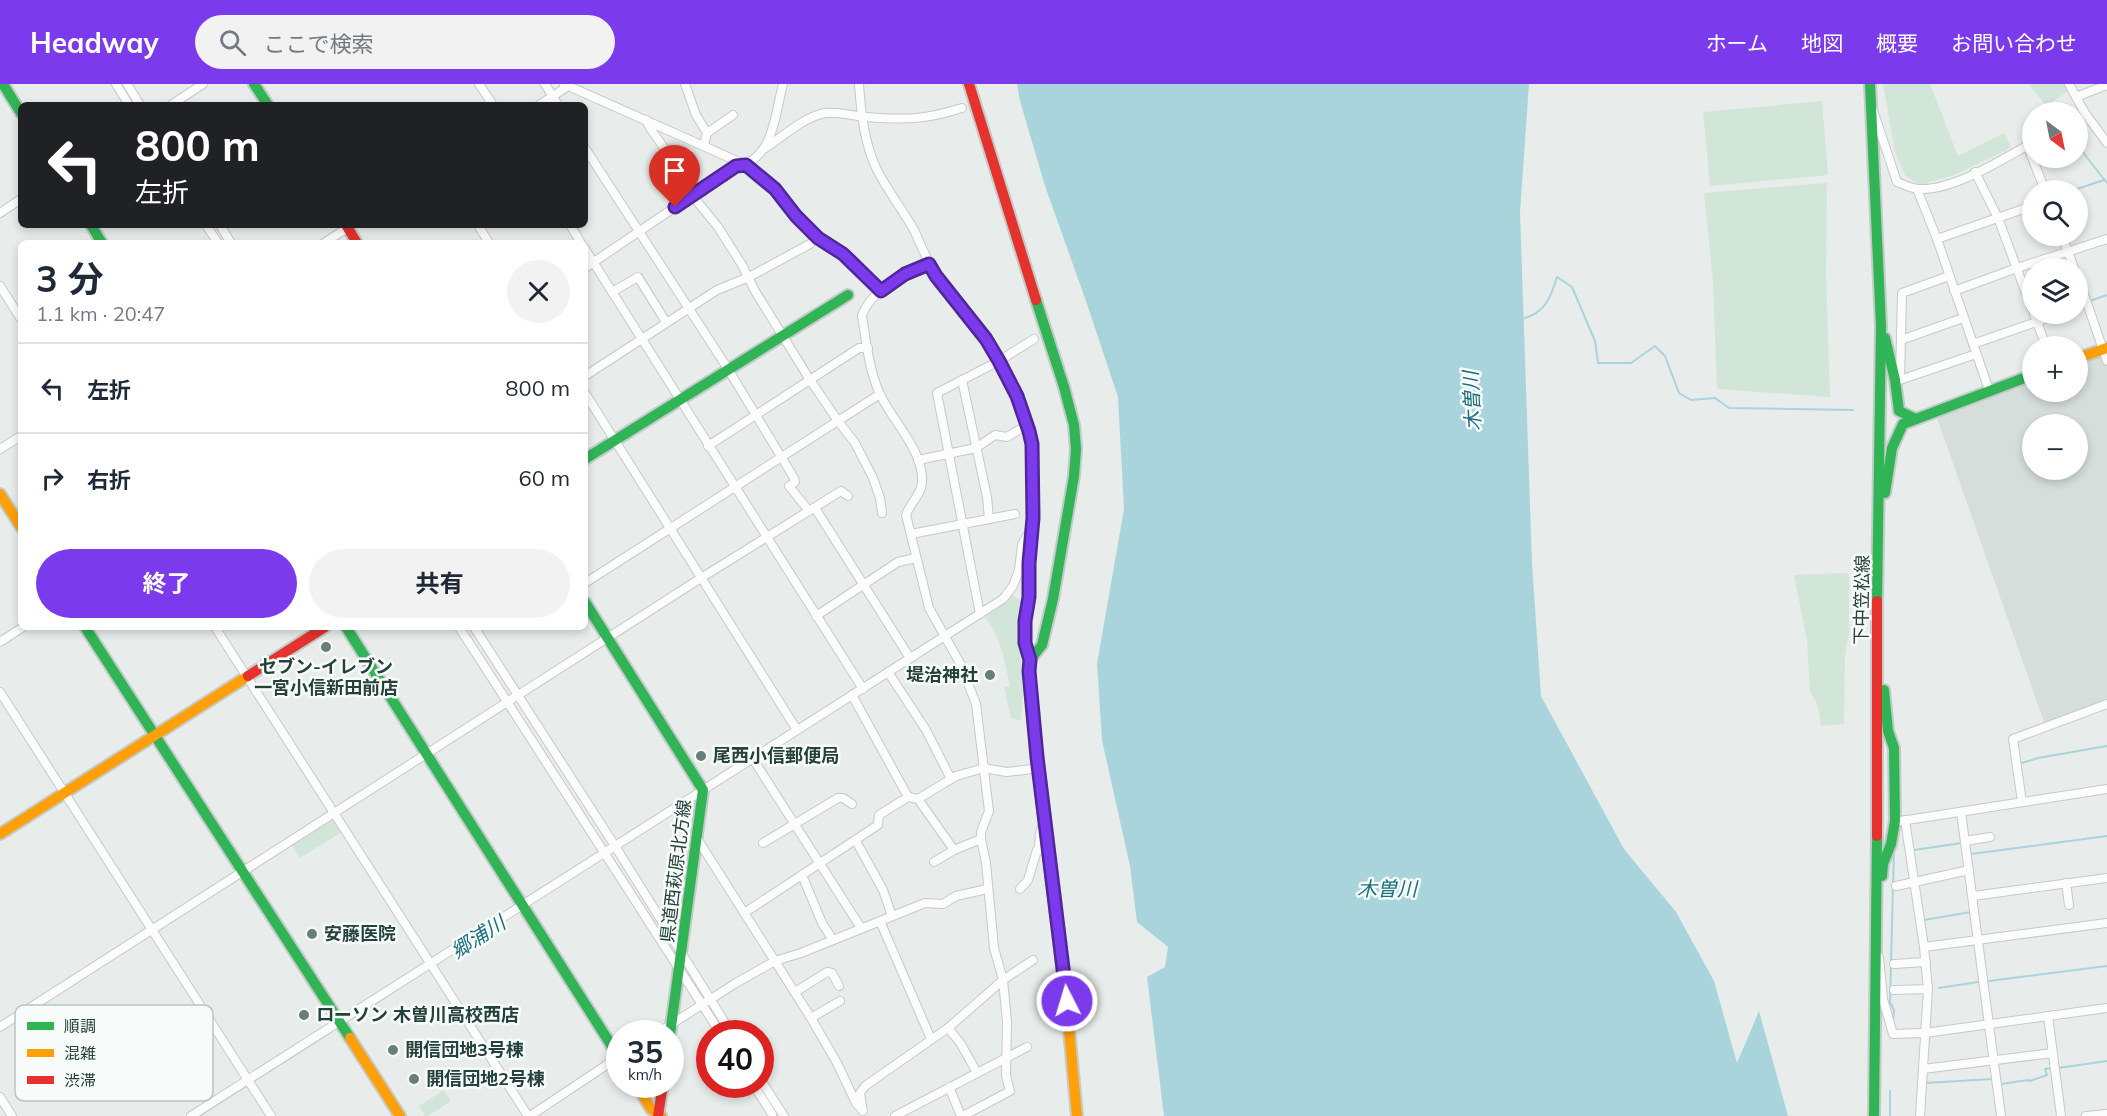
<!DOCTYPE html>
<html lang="ja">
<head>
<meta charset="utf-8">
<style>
	body { margin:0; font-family:Mulish,"Noto Sans JP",sans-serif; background:#f2f2f3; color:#1f2937; height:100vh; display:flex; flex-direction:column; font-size:22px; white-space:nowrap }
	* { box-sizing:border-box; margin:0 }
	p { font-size:20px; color:#747a83 }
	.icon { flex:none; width:33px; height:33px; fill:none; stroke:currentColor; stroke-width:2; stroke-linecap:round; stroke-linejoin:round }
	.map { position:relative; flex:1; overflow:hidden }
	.details { position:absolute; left:18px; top:156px; width:570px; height:390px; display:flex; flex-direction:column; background:#fff; border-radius:9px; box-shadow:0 3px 9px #0003 }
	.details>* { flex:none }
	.guide { position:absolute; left:18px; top:18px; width:570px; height:126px; border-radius:9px; box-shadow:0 3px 9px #0003; background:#202124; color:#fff; overflow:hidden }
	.needle { width:39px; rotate:148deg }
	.buttons { position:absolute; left:2022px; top:18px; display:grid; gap:12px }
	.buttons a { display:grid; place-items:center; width:66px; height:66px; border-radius:50%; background:#fff; box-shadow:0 3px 9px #0003; font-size:30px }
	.speed { position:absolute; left:606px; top:936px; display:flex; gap:12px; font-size:30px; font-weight:700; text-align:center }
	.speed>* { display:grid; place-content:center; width:78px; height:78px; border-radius:50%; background:#fff; box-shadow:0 3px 9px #0003; line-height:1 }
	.speed small { font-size:15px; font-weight:400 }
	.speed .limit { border:9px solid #d22; background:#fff; color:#111 }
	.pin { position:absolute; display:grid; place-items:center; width:51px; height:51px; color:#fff; margin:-62px -26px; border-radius:50% 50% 50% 0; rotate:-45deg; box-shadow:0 0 6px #0007 }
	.pin .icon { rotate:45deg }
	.me { position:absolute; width:66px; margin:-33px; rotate:355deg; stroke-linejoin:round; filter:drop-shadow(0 0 4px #0008) }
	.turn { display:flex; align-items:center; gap:21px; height:126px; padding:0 18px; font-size:27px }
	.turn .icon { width:78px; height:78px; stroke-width:2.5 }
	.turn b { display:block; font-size:42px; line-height:51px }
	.round { display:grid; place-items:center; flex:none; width:63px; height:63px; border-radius:32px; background:#f2f2f3 }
	.summary { display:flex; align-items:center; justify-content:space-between; height:102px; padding:0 18px }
	h1 { font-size:36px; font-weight:700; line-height:45px }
	.cta { display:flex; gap:12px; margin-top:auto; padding:12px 18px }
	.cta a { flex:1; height:69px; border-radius:36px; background:#7c3aed; color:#fff; font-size:24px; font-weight:700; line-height:69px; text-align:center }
	.cta a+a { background:#f2f2f3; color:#1f2937 }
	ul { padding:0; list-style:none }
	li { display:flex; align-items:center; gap:18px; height:90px; padding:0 18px; border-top:2px solid #e0e1e3 }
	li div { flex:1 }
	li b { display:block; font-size:22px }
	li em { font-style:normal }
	header { display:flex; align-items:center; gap:36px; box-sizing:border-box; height:84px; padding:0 30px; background:#7c3aed; color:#fff }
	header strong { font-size:28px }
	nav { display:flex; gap:33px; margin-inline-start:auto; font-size:21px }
	.search { width:420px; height:54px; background:#f2f2f3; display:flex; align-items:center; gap:15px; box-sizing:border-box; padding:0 21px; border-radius:33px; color:#747a83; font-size:22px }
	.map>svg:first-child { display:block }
	.built { fill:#d6dedb; fill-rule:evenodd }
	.green { fill:#d1e6d8 }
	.water { fill:#a9d4db }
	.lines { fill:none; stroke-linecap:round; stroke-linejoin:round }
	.stream { stroke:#a9d4db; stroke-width:2 }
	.street-casing { stroke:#c5cac8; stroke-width:10 }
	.fast-casing { stroke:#c3cbc8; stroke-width:14 }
	.slow-casing { stroke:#c3cbc8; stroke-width:14 }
	.jam-casing { stroke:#c3cbc8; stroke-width:14 }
	.street { stroke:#fcfcfc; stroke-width:8 }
	.fast { stroke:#30b455; stroke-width:10 }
	.slow { stroke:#ff9f0a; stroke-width:10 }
	.jam { stroke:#e5322d; stroke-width:10 }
	.route-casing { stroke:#51269a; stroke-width:15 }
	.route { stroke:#7c3aed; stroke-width:10 }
	.poi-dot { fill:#697e78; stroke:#f7fbf9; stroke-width:2 }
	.labels { text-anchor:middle; stroke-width:5; stroke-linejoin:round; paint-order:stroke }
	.street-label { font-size:18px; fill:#24423a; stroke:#f7fbf9 }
	.poi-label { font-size:18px; font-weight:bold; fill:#24423a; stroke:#f7fbf9; text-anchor:start }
	.water-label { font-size:20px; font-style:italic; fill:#1c6f80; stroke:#f7fbf9 }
	.key { fill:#f7fbf9; stroke:#b8c4c0; stroke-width:1.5 }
	.key-label { font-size:16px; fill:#24423a }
</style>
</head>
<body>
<header>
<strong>Headway</strong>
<div class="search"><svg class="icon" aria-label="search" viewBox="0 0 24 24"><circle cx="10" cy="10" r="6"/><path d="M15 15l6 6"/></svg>ここで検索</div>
<nav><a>ホーム</a><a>地図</a><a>概要</a><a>お問い合わせ</a></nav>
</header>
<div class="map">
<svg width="2107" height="1032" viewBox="0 0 2107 1032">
	<rect width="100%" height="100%" fill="#e8edeb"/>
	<path class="built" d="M 2103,272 L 2107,283 L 2107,616 L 2044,638 L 1936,331 L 2032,297 L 2032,308 L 2078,308 L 2078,281 ZM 2032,340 L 2078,340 L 2078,386 L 2032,386 Z"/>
	<g class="green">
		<path d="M 1883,0 L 1930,0 L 1958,72 L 2004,49 L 2011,62 L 2005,67 L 1954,91 L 1919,101 L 1905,91 L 1895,68 Z"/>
		<path d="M 2029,0 L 2065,0 L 2068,7 L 2046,22 Z"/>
		<path d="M 1822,17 L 1828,91 L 1710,102 L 1703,28 Z"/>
		<path d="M 1827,99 L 1826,189 L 1830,313 L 1717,305 L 1713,198 L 1704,109 Z"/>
		<path d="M 1846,489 L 1849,491 L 1849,549 L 1845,573 L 1844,640 L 1821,642 L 1817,620 L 1810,608 L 1807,556 L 1794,491 Z"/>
		<path d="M 1011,510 L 1022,517 L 1020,562 L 1023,610 L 1021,637 L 1011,634 L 1004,603 L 1010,602 C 1004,574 1002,557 985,533 L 997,525 Z"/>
		<path d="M 333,734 L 342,748 L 300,774 L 292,761 Z"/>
		<path d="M 444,1006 L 451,1017 L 428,1032 L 425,1032 L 419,1022 Z"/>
	</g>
	<path class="water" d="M 1017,0 L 1529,0 L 1520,128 L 1532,479 L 1541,612 L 1624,765 L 1676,828 L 1714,897 L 1737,979 L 1759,927 L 1788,1032 L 1164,1032 L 1147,893 L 1165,883 L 1168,863 L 1137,838 L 1130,782 L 1102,656 L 1097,580 L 1124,425 L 1118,313 L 1087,220 L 1045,102 L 1020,17 Z"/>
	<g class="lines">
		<g class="stream">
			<path d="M 2078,62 L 2107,99"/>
			<path d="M 2074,106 L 2104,96"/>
			<path d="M 2090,217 L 2107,211"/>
			<path d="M 1521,235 C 1545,230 1551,213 1557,193 L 1572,203 L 1595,257 L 1598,279 L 1631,279 L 1655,262 L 1665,272 L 1679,309 L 1691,316 L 1715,314 L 1729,324 L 1853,326"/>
			<path d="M 2022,679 L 2038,674 L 2107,662"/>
			<path d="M 1914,766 L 1962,759"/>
			<path d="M 1971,770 L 2107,752"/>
			<path d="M 1924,836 L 1971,828"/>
			<path d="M 1989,897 L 2107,882"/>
			<path d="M 1939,904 L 1978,898"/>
			<path d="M 355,933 L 413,895"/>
			<path d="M 1893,938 L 1894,926 L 1890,918 L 1894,765"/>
			<path d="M 2058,984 L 2107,977"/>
			<path d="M 254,997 L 328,950"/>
			<path d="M 1925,999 L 1993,995"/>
			<path d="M 2001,1000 L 2028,996 L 2030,997 L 2047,991 L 2045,985 L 2052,984"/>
			<path d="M 199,1032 L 246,1002"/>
			<path d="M 1890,1032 L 1890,1007"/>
		</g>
		<defs>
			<g id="street">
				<path d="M 116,0 L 129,21"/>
				<path d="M 127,0 L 140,21"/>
				<path d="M 479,0 L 493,21"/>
				<path d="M 545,0 L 558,21"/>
				<path d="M 564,0 L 746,81 L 775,105 L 796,132 L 818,154 L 843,170 L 881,207"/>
				<path d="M 685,0 L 696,31 L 707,49"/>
				<path d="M 859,0 C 861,29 864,57 876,84 C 887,106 902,125 914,146 C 921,161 927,177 936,191 C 951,214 971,233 986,256 C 1002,278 1014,303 1023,328 C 1040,373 1033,429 1029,477 C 1028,489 1030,501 1029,513 C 1027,538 1022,549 1030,576"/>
				<path d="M 2069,0 L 2085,29 L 2107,59"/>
				<path d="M 2076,13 L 2107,1"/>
				<path d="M 171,21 L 203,0"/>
				<path d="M 539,21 L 570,1"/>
				<path d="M 1873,26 L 1897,98 C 1903,100 1912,105 1919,105 C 1953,107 2003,75 2032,59"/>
				<path d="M 646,36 L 650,44 L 690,101 L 696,116 L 718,143 L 742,181 L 755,207 L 810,296 L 838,337 L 855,359 L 873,394 L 880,414 L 882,429"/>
				<path d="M 704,61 L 707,49 L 733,31"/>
				<path d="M 2027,61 L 2045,106"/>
				<path d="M 585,64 L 728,285 L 794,394 L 795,398 L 789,402 L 809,427"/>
				<path d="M 765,64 C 783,53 803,33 825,29 C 839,27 852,32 866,33 C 905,36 924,36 962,24"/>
				<path d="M 1975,88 L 1998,134 L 2032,225"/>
				<path d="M 1917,105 L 1937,155 L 1989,306"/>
				<path d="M 0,129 L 21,115"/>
				<path d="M 206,141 L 218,159"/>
				<path d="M 220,141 L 231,159"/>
				<path d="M 478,141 L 489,159"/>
				<path d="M 570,141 L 581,159"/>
				<path d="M 2062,152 L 2074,184"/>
				<path d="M 1937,155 L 2032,122"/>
				<path d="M 324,159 L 352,141"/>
				<path d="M 585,165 L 863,605"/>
				<path d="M 929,180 C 906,188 869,208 862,232 C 866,257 869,285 879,308 C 891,336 924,366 922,398 C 922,410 910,419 906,431 L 929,524 L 961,581 L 976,620 L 989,727 L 981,748 L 981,755 L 986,779 L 994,864 L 1003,896 L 1007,938 L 1006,992 L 1010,1007 L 963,1032"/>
				<path d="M 585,184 L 736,82 C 774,77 775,29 783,0"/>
				<path d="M 1949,192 L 1902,209 L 1900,296 L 1976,270"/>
				<path d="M 2078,193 L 2107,277"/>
				<path d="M 0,202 L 21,235"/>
				<path d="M 1954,207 L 2017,184 L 2107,155"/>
				<path d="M 612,208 L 638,193 L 666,238"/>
				<path d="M 2034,230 L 2046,262"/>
				<path d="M 1901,256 L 1963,234"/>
				<path d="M 1973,260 L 2059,230"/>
				<path d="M 585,292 L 717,206 L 749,193 L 810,160"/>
				<path d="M 962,296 L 987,413 L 989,435"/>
				<path d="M 585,309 L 797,646"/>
				<path d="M 708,362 L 859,264 L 868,264"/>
				<path d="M 0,365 L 21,352"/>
				<path d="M 918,376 L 976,364 L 995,351 L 1007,353 L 1027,341"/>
				<path d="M 815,424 L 910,574"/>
				<path d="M 911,450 L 1015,430"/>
				<path d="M 585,499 L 880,310"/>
				<path d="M 980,530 L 937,309 L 999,277 L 1034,255"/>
				<path d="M 816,532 L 898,478 L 916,474"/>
				<path d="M 215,543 L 528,1032"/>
				<path d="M 459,543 L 721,950"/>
				<path d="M 474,543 L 615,762 L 732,950"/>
				<path d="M 0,558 L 23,543"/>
				<path d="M 888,588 L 926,646 L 951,695"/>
				<path d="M 0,608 L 271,1032"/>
				<path d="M 852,611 L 908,713"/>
				<path d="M 753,675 L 861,844"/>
				<path d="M 918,715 L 954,766"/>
				<path d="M 2022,718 L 2013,655 L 2107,620"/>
				<path d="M 1961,728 L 2001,1032"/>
				<path d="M 1905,736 L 1924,863 L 1928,905 L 1920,1032"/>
				<path d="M 1901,737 L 2107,705"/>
				<path d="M 698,756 L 811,934 L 837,979 L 856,1019 L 863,1027"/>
				<path d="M 856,757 L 883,806 L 892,832"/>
				<path d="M 1965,757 L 1990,753"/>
				<path d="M 763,759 L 838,714 L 843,714 L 852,720"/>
				<path d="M 934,778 L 954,766 L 981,755"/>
				<path d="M 802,791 L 822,839 L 833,856"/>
				<path d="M 2066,799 L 2069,821"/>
				<path d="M 1896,802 L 1969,786"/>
				<path d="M 1020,805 L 1028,796 L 1037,766 L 1039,766 L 1040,749 L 1044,738"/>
				<path d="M 1973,812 L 2107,794"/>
				<path d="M 744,829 L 878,741 L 879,731 L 908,713 L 918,715 L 956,692 L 984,684 L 1006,688 L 1033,685"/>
				<path d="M 880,837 L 931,955"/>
				<path d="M 1924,863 L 2107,839"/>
				<path d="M 1879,873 L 1883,915 L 1893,950 L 1925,949 L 2107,924"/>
				<path d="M 1894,880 L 1926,878"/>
				<path d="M 1894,906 L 1928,905"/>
				<path d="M 795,908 L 827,888 L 832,889 L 839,902"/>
				<path d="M 2048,932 L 2061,1032"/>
				<path d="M 811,934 L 840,917"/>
				<path d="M 0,943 L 701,494 L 841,407 L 848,412"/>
				<path d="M 948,944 L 961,960 L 977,989"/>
				<path d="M 656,950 L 736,899 L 775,877 L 801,869 L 925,819 L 943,820 L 956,812 L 987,805"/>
				<path d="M 1923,985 L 2053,969"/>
				<path d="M 760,995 L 784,1032"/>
				<path d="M 753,1000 L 772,1030"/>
				<path d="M 949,1003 L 961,1032"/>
				<path d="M 0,1013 L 12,1032"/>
				<path d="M 862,1022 L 860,1009 L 865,1002 L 948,944 L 1003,896 L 1033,876"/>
				<path d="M 191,1032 L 1003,515 L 1013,502 L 1019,486 L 1022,461 L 1032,443"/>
				<path d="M 530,1032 L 620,972"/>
				<path d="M 895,1032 L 1027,963"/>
				<path d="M 2086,1032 L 2107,1030"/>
			</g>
			<g id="fast">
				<path d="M 3,0 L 21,29"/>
				<path d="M 254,0 L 268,21"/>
				<path d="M 1870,0 L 1881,242 L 1877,517"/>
				<path d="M 91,141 L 102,159"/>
				<path d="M 1036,216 L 1064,303 L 1074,341 L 1076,365 L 1074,392 L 1053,515 L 1042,561 L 1030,576 L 1029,587 L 1037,673 L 1066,913"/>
				<path d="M 1885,254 L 1895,296 L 1899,327 L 1916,335"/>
				<path d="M 585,375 L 848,211"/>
				<path d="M 1885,409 L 1892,364 L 1903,340 L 2032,291"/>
				<path d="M 585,518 L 703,706 L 670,950"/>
				<path d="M 85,543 L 350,954"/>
				<path d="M 346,543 L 620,975"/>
				<path d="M 1882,792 L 1883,780 L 1891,760 L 1895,737 L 1894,664 L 1888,647 L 1884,606"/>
				<path d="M 1874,1032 L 1877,752"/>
			</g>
			<g id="slow">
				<path d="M 2078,274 L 2107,264"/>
				<path d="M 0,410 L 21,443"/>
				<path d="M 0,750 L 248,592"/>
				<path d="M 1066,913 L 1077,1032"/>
				<path d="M 350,954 L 400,1032"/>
				<path d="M 636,1000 L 651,1025 L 661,1032"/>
			</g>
			<g id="jam">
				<path d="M 969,0 L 1036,216"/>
				<path d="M 346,141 L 357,159"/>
				<path d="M 248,592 L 325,543"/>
				<path d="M 1877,752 L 1877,517"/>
				<path d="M 658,1032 L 663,1000"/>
			</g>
		</defs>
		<use href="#street" class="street-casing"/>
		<use href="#fast" class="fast-casing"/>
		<use href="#slow" class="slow-casing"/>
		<use href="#jam" class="jam-casing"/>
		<use href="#street" class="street"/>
		<use href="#fast" class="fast"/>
		<use href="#slow" class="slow"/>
		<use href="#jam" class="jam"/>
	</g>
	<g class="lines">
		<defs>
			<path id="route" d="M 675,123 L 736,82 L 746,81 L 775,105 L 796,132 L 818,154 L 843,170 L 881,207 L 905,190 L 929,180 L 936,192 L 986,255 L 999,277 L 1017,312 L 1029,347 L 1032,360 L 1033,434 L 1029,479 L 1029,513 L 1025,537 L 1025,559 L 1030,576 L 1029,587 L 1037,673 L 1067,917"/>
		</defs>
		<use href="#route" class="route-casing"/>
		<use href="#route" class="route"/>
	</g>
	<g class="poi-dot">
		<circle cx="326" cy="563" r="6"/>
		<circle cx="990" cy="591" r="6"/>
		<circle cx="701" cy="672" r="6"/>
		<circle cx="312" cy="850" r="6"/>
		<circle cx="304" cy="931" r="6"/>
		<circle cx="393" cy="966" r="6"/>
		<circle cx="414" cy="995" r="6"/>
	</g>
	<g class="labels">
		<g class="street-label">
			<text transform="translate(1862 516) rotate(-89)" y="6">下中笠松線</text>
			<text transform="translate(676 787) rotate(-83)" y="6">県道西萩原北方線</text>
		</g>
		<g class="poi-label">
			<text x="326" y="589" text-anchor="middle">セブン-イレブン<tspan x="326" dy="21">一宮小信新田前店</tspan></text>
			<text x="978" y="597" text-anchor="end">堤治神社</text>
			<text x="713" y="678">尾西小信郵便局</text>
			<text x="324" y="856">安藤医院</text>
			<text x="316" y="937">ローソン 木曽川高校西店</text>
			<text x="405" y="972">開信団地3号棟</text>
			<text x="426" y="1001">開信団地2号棟</text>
		</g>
		<g class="water-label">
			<text transform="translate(1472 317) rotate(-93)" y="7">木曽川</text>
			<text x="1387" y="812">木曽川</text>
			<text transform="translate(478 853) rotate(-33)" y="7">郷浦川</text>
		</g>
	</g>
	<rect x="15" y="921" width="198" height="96" rx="9" class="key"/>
	<rect x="27" y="938" width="27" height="8" fill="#30b455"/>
	<rect x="27" y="965" width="27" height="8" fill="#ff9f0a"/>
	<rect x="27" y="992" width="27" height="8" fill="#e5322d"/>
	<g class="key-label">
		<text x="64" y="948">順調</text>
		<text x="64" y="975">混雑</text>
		<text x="64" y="1002">渋滞</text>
	</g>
</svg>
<div class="buttons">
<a><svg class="needle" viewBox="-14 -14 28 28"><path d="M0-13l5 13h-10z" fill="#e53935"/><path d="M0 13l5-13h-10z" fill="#747a83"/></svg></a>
<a><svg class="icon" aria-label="search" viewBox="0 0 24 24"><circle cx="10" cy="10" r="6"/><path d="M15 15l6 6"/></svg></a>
<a><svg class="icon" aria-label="layers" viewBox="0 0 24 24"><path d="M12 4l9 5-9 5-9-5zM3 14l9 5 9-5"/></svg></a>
<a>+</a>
<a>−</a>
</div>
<div class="speed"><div>35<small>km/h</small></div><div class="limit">40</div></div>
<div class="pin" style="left:675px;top:123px;background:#d93025"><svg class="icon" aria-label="arrive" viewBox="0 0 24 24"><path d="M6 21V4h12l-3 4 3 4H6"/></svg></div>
<svg class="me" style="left:1067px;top:917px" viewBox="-20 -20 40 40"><circle r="17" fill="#7c3aed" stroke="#fff" stroke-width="3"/><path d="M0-11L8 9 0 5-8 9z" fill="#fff"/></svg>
<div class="guide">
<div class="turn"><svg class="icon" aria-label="left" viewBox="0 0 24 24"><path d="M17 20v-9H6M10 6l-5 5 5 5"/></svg><div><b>800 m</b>左折</div></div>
</div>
<section class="details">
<div class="summary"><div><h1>3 分</h1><p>1.1 km · 20:47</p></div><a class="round"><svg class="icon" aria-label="close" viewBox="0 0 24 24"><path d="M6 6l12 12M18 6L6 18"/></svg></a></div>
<ul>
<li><svg class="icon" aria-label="left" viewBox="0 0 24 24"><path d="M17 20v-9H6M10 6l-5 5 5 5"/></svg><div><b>左折</b></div><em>800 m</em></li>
<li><svg class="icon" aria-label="right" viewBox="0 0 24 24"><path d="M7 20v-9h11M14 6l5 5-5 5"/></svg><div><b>右折</b></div><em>60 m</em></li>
</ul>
<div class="cta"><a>終了</a><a>共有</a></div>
</section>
</div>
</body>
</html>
